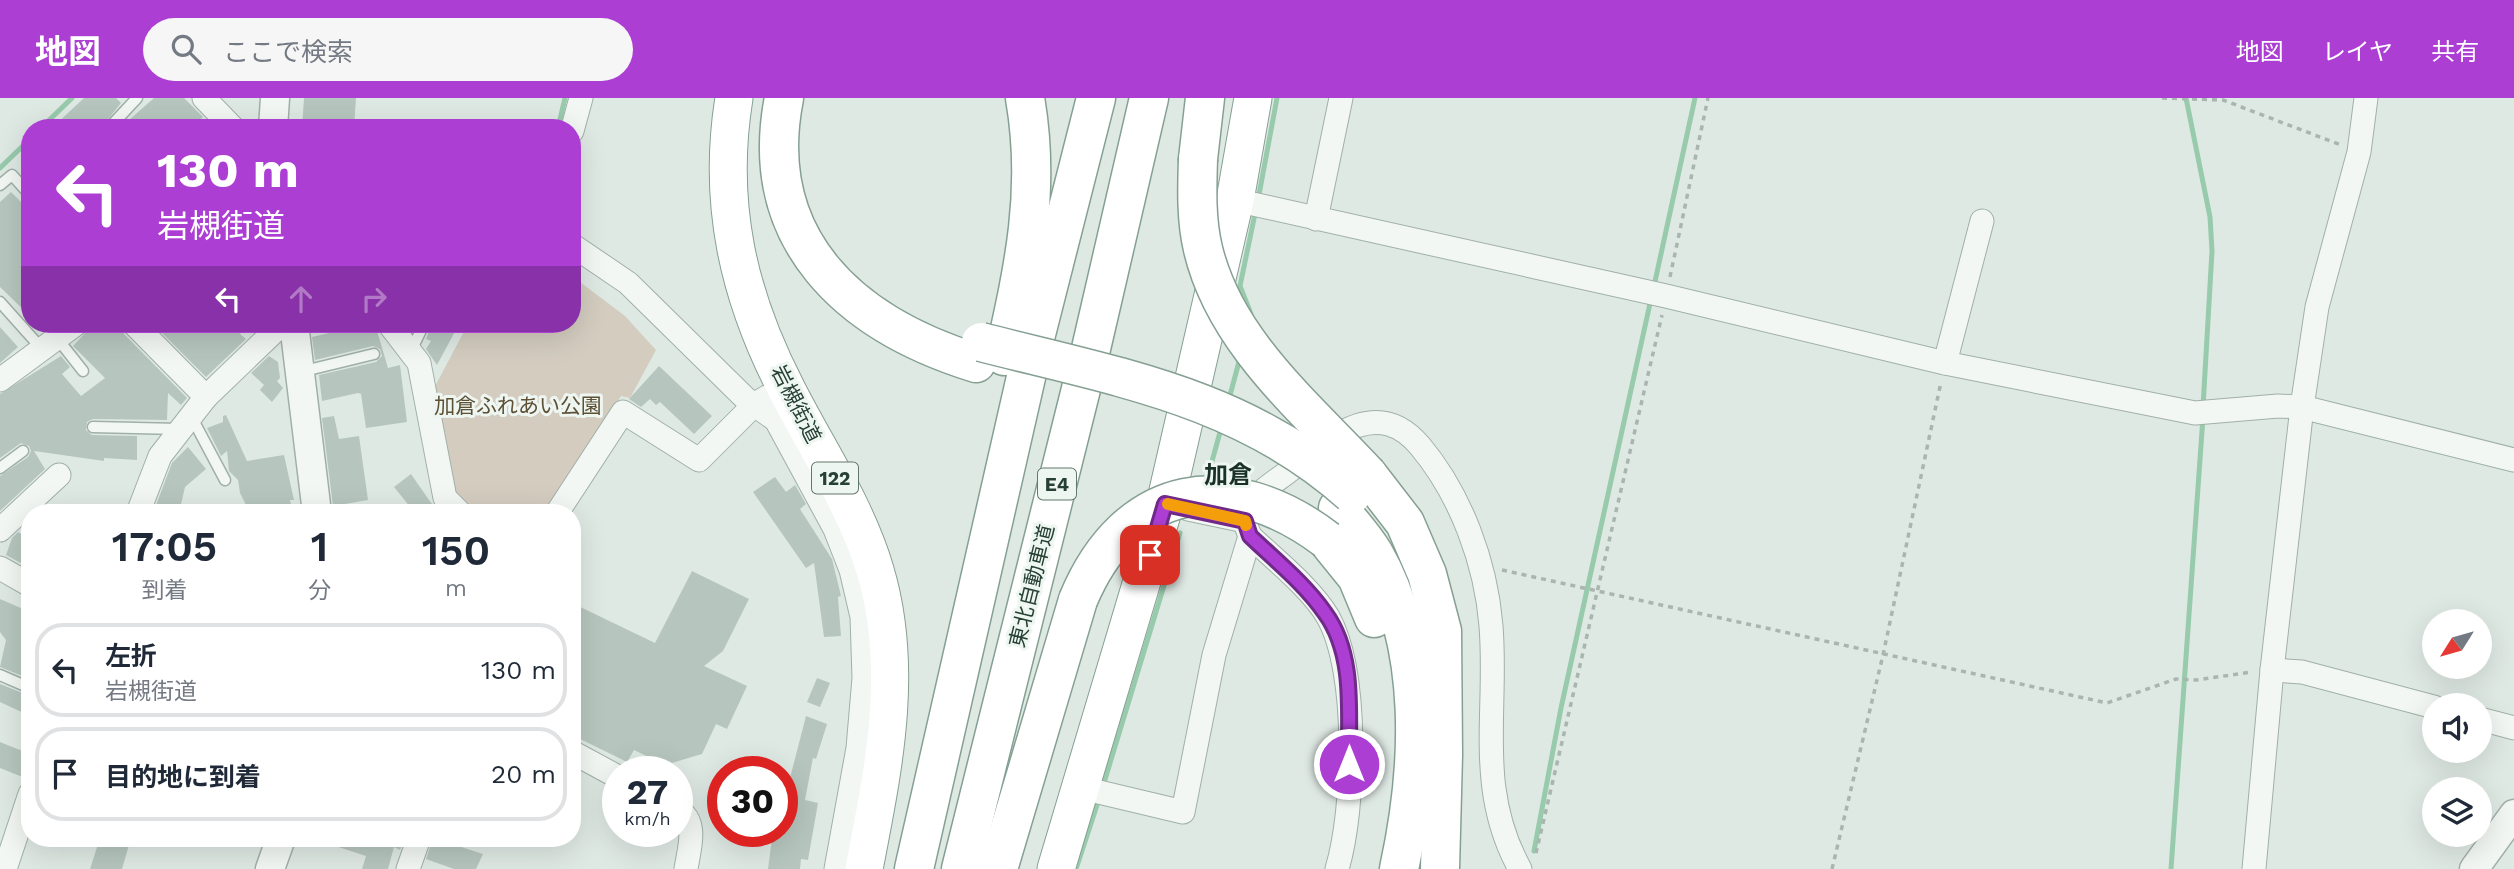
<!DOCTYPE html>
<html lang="ja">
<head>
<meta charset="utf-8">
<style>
	body { margin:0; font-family:"Work Sans","Noto Sans JP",sans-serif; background:#f6f6f7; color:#1f2937; height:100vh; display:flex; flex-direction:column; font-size:26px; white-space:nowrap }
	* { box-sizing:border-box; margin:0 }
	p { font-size:23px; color:#747a83 }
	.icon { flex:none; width:38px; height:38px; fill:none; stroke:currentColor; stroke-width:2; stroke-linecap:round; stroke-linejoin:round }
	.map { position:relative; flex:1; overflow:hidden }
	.side { position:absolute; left:21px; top:406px; width:560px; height:343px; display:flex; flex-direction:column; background:#fff; border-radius:28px; box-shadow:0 7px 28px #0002 }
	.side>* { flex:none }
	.guide { position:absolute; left:21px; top:21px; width:560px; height:214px; border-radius:28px; box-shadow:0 7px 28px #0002; background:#ac3ed3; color:#fff; overflow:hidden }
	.needle { width:46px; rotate:233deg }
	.fabs { position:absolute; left:2422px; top:511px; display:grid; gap:14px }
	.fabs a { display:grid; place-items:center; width:70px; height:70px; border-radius:50%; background:#fff; box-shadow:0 7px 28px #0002; font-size:35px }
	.speed { position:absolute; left:602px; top:658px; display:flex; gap:14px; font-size:35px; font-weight:700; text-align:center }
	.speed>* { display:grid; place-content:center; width:91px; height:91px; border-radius:50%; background:#fff; box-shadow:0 7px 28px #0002; line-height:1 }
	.speed small { font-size:18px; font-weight:400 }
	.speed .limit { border:10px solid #d22; background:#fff; color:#111 }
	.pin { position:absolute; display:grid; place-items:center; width:60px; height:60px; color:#fff; margin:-30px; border-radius:14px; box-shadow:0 4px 10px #0006 }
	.me { position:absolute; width:77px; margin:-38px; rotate:0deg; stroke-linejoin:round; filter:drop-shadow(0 0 5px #0008) }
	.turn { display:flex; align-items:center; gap:24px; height:147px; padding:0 21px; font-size:32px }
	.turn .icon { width:91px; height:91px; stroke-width:2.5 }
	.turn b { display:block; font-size:49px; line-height:60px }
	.lanes { display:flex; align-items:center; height:66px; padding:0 21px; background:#0003; justify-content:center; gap:35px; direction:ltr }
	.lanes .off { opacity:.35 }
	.eta { display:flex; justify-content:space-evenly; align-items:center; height:119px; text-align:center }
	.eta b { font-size:42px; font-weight:600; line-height:49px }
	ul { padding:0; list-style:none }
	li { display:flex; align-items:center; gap:21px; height:94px; margin:0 14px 10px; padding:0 7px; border:4px solid #e0e1e3; border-radius:28px }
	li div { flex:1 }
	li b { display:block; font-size:26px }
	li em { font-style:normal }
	header { display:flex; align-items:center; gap:42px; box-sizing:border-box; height:98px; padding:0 35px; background:#ac3ed3; color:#fff }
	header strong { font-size:33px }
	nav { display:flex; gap:38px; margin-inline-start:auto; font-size:24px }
	.search { width:490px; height:63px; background:#f6f6f7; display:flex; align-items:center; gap:18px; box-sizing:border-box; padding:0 24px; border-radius:38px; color:#747a83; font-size:26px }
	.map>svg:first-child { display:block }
	.green { fill:#d3ccbf }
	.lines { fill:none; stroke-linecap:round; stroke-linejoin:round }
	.stream { stroke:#98caac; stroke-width:5 }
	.building { fill:#b6c6be }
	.service-casing { stroke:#a0b0a8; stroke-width:13 }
	.minor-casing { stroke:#a0b0a8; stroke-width:25 }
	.tertiary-casing { stroke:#a0b0a8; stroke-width:31 }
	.trunk-casing { stroke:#85a093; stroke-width:39 }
	.motorway-casing { stroke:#85a093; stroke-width:41 }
	.path { stroke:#a9b5af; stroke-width:3.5; stroke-dasharray:5 5; stroke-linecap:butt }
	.service { stroke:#f2f7f4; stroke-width:10 }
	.minor { stroke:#f2f7f4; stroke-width:23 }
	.tertiary { stroke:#f2f7f4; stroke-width:28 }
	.trunk { stroke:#fff; stroke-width:37 }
	.motorway { stroke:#fff; stroke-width:38 }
	.motorway-bridge-casing { stroke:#85a093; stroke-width:41; stroke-linecap:butt }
	.motorway-bridge { stroke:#fff; stroke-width:38 }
	.route-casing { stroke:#702889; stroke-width:18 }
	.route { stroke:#ac3ed3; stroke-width:12 }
	.slow { stroke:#f59e0b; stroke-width:12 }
	.labels { text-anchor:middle; stroke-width:6; stroke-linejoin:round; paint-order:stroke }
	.shield { fill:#eef6f2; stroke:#63776d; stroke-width:2 }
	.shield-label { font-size:19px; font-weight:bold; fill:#274034 }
	.street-label { font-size:21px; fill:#274034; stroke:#eef6f2 }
	.park-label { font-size:21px; fill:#5d5034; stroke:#eef6f2 }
	.quarter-label { font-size:24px; font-weight:bold; fill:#193126; stroke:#eef6f2 }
</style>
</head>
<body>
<header>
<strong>地図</strong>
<div class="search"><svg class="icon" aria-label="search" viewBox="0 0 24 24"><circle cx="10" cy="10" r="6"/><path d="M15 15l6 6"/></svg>ここで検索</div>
<nav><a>地図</a><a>レイヤ</a><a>共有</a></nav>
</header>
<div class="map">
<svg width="2514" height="771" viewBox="0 0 2514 771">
	<rect width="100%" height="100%" fill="#dfe9e4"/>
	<path class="green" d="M 572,178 L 625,218 L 656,252 L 630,300 L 621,298 L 549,415 L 471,415 L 447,385 L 433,292 L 468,226 L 572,226 Z"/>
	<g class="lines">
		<g class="stream">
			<path d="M 2186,0 L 2210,119 L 2212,153 L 2203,309"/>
			<path d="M 41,30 L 72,0"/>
			<path d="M 558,30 L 565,0"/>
			<path d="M 0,70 L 30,41"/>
			<path d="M 1258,102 L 1277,0"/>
			<path d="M 1654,188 L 1695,0"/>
			<path d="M 1251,216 L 1240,188 L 1256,111"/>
			<path d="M 1229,301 L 1240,260"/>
			<path d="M 1206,385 L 1222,327"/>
			<path d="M 1103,688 L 1180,435"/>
			<path d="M 1534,753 L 1561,610 L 1651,201"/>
			<path d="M 1076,771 L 1099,701"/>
			<path d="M 2171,771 L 2203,319"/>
		</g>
	</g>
	<g class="building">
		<path d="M 84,0 L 116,0 L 121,5 L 101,30 L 52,30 Z"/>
		<path d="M 154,0 L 184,0 L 203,19 L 192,30 L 120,30 Z"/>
		<path d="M 304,0 L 356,0 L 354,30 L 302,30 Z"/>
		<path d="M 11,94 L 30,113 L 30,218 L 0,189 L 0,104 Z"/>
		<path d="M 90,226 L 120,226 L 124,236 L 187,300 L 181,307 L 168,295 L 167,322 L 93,321 L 87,324 L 86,332 L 92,337 L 137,338 L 137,362 L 104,360 L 104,363 L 34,353 L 45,371 L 0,413 L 0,378 L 28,359 L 31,353 L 29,348 L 21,345 L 0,360 L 0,296 L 61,258 L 70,269 L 62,276 L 81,298 L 105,280 L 73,248 L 88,232 Z"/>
		<path d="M 153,226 L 249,226 L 240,236 L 246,241 L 206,279 Z"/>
		<path d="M 336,226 L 375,226 L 388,270 L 400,267 L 407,324 L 366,330 L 361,296 L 358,295 L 322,303 L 319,277 L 376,264 L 382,258 L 380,251 L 373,248 L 315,262 L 312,239 L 338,233 Z"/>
		<path d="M 432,226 L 459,226 L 437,267 L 426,251 L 431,243 L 426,241 Z"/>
		<path d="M 0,229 L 18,249 L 0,265 Z"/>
		<path d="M 269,258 L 278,264 L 280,280 L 277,283 L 283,290 L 272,304 L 260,292 L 264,287 L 251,275 Z"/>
		<path d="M 659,268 L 712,318 L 694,336 L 660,304 L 656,307 L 650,301 L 641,309 L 629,301 Z"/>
		<path d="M 226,317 L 247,363 L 284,357 L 294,402 L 290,402 L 293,415 L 250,415 L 240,395 L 238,382 L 229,373 L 227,353 L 221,358 L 207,330 L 223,324 L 223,318 Z"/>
		<path d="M 334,318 L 339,341 L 359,338 L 368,402 L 333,408 L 322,320 Z"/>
		<path d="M 188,349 L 206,371 L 185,389 L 179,415 L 153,415 L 172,365 Z"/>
		<path d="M 411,376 L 429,402 L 439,415 L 415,415 L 394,389 Z"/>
		<path d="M 775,379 L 786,394 L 795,387 L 806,406 L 800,411 L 832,461 L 841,498 L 838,499 L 841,538 L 824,539 L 814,465 L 806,470 L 753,394 Z"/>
		<path d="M 18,434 L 30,441 L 30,470 L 6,457 L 12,440 Z"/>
		<path d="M 692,473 L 749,501 L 723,553 L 704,568 L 747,588 L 727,631 L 716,626 L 702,656 L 665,667 L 634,652 L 627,664 L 572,637 L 572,505 L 655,545 Z"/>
		<path d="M 0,501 L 30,514 L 30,581 L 0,569 L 6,542 L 0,534 Z"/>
		<path d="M 817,580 L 830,585 L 820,609 L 807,604 Z"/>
		<path d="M 0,586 L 30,598 L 30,618 L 0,604 Z"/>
		<path d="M 806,618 L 827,626 L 816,661 L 813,660 L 805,702 L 818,705 L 808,762 L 801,761 L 800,771 L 768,771 L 773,733 L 782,733 L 785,679 L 790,680 Z"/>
		<path d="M 0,644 L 30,656 L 30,682 L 0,670 Z"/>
		<path d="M 100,740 L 131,740 L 122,771 L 90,771 Z"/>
		<path d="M 320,740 L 357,740 L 369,744 L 370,740 L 404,740 L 400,752 L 394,749 L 388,771 L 362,771 L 366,758 L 320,743 Z"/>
		<path d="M 433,740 L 483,756 L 476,771 L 454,771 L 426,761 Z"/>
	</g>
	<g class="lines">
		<defs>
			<g id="service">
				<path d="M 109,30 L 137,0"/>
				<path d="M 0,87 L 12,77 L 30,97"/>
				<path d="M 0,204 L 42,251"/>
				<path d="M 57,240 L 83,273"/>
				<path d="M 410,255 L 424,226"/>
				<path d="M 300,274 L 374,256"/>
				<path d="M 191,318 L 225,382"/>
				<path d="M 93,329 L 178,331"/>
				<path d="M 0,370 L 23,353"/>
				<path d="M 0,577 L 30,590"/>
			</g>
			<g id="minor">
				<path d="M 204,0 L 233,30"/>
				<path d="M 572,33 L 581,0"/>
				<path d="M 1235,102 L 1666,198 L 1945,265 L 2195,315 L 2278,308 L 2302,309 L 2514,362"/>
				<path d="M 1316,121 L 1341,0"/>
				<path d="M 572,147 L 628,185 L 746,301 L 776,322 L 835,431 L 851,472 L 862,519 L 864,580 L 858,650 L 836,771"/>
				<path d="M 134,226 L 206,299"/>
				<path d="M 389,226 L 419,265 L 445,400 L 460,415"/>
				<path d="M 1945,265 L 1982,123"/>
				<path d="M 0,282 L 76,226"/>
				<path d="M 1188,411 L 1245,423"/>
				<path d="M 138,415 L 160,358 L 206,299 L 282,226"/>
				<path d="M 557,415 L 623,314 L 699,362 L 755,306 L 767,299"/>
				<path d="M 0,432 L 59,377"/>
				<path d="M 0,470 L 30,487"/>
				<path d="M 2272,572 L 2302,574 L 2434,609"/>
				<path d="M 2480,621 L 2514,630"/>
				<path d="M 572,654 L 618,679"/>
				<path d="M 1082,690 L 1183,714 L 1214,557 L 1250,438"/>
				<path d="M 677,711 C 699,724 689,750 686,771"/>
				<path d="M 5,771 L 30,696"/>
				<path d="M 408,771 L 419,740"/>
				<path d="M 1337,771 C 1355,711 1359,574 1328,519 C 1312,491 1274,461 1250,438 C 1247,430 1242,421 1247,412 C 1254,396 1275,384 1289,373 C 1328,342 1376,296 1420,348 C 1461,397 1486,465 1491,528 C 1498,614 1475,690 1520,771"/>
				<path d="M 2254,771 L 2272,572 L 2302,309 L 2317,209 L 2359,54 L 2366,0"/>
			</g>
			<g id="tertiary">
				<path d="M 273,30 L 275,0"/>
				<path d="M 294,226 L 317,415"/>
				<path d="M 270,771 L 281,740"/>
				<path d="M 2474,771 L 2514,716"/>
			</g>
			<g id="trunk">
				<path d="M 734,0 C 717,105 738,198 787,292 C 817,351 856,408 875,472 C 905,572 883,672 864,771"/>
				<path d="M 1056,771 L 1165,406 L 1235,102 L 1253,0"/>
			</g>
			<g id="motorway">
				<path d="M 784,0 C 756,142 850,226 976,265"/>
				<path d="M 1198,61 L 1205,0"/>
				<path d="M 1004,258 C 1024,169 1041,92 1025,0"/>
				<path d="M 1368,377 L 1405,425 L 1427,476 L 1442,533 L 1443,657 L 1440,771"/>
				<path d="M 1338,410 C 1350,424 1364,439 1374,456 C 1427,549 1421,670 1399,771"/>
				<path d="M 1327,442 L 1357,479 L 1374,520"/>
				<path d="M 914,771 L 1034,244 L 1096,0"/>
				<path d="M 961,771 L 1090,255 L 1149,0"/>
				<path d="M 998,771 L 1078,502"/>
			</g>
		</defs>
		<use href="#service" class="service-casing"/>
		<use href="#minor" class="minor-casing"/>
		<use href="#tertiary" class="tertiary-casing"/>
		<use href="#trunk" class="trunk-casing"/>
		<use href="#motorway" class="motorway-casing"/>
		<g class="path">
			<path d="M 2162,0 L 2223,2 L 2341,47"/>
			<path d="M 1670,179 L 1708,0"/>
			<path d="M 1502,472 L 2107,605 L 2176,581 L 2196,582 L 2252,574"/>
			<path d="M 1536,755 L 1662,217"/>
			<path d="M 1832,771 L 1883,557 L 1941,284"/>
		</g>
		<use href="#service" class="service"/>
		<use href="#minor" class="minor"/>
		<use href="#tertiary" class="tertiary"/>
		<use href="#trunk" class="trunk"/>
		<use href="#motorway" class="motorway"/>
		<defs>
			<g id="motorway-bridge">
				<path d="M 1198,61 C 1197,91 1196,122 1203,151 C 1225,244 1306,310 1368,377"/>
				<path d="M 981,244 C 1117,279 1244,299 1352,396"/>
				<path d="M 1078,502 C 1127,384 1230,368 1327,442"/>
			</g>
		</defs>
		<use href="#motorway-bridge" class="motorway-bridge-casing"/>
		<use href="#motorway-bridge" class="motorway-bridge"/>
	</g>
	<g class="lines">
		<defs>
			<path id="route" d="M 1150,457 L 1165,406 L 1245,423 L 1250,438 C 1275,462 1305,486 1325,515 C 1356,557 1348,618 1349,666"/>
		</defs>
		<use href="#route" class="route-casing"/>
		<use href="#route" class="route"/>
		<path class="slow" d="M 1168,406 L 1245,423 L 1246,427"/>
	</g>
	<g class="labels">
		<g class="shield">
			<rect x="812" y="364.5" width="46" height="31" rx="5"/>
			<rect x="1038" y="370.5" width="38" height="31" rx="5"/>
		</g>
		<g class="shield-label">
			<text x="835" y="387">122</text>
			<text x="1057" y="393">E4</text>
		</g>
		<g class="street-label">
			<text transform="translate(796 306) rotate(63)" y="7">岩槻街道</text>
			<text transform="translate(1032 488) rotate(-76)" y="7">東北自動車道</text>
		</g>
		<g class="park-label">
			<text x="518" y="315">加倉ふれあい公園</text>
		</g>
		<g class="quarter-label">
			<text x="1228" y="385">加倉</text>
		</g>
	</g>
</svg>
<div class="fabs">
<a><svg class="needle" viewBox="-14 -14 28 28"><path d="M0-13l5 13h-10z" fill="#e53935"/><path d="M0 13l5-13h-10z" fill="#747a83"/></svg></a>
<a><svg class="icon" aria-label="sound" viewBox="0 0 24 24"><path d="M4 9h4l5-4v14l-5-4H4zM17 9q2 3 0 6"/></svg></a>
<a><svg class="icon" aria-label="layers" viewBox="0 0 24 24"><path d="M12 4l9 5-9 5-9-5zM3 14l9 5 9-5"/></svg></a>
</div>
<div class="speed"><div>27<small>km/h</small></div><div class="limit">30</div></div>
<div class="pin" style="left:1150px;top:457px;background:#d93025"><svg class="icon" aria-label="arrive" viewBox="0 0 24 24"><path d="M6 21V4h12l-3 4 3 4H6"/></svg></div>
<svg class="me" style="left:1349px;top:666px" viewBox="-20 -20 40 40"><circle r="17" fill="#ac3ed3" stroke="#fff" stroke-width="3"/><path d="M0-11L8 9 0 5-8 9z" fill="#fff"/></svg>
<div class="guide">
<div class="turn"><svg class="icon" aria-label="left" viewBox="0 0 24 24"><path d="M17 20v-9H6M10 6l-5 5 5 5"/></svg><div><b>130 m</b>岩槻街道</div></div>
<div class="lanes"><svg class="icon" aria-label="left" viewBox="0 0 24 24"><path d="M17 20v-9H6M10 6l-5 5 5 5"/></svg><svg class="icon off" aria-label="ahead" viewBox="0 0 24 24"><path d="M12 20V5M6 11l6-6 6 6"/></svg><svg class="icon off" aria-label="right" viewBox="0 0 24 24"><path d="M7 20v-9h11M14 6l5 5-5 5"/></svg></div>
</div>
<section class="side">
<div class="eta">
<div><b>17:05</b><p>到着</p></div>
<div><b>1</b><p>分</p></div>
<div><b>150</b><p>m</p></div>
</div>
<ul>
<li><svg class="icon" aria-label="left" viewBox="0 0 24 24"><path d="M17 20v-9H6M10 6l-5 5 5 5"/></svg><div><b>左折</b><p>岩槻街道</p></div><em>130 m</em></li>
<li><svg class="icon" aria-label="arrive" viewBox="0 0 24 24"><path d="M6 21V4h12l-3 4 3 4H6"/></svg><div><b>目的地に到着</b></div><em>20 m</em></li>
</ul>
</section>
</div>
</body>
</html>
